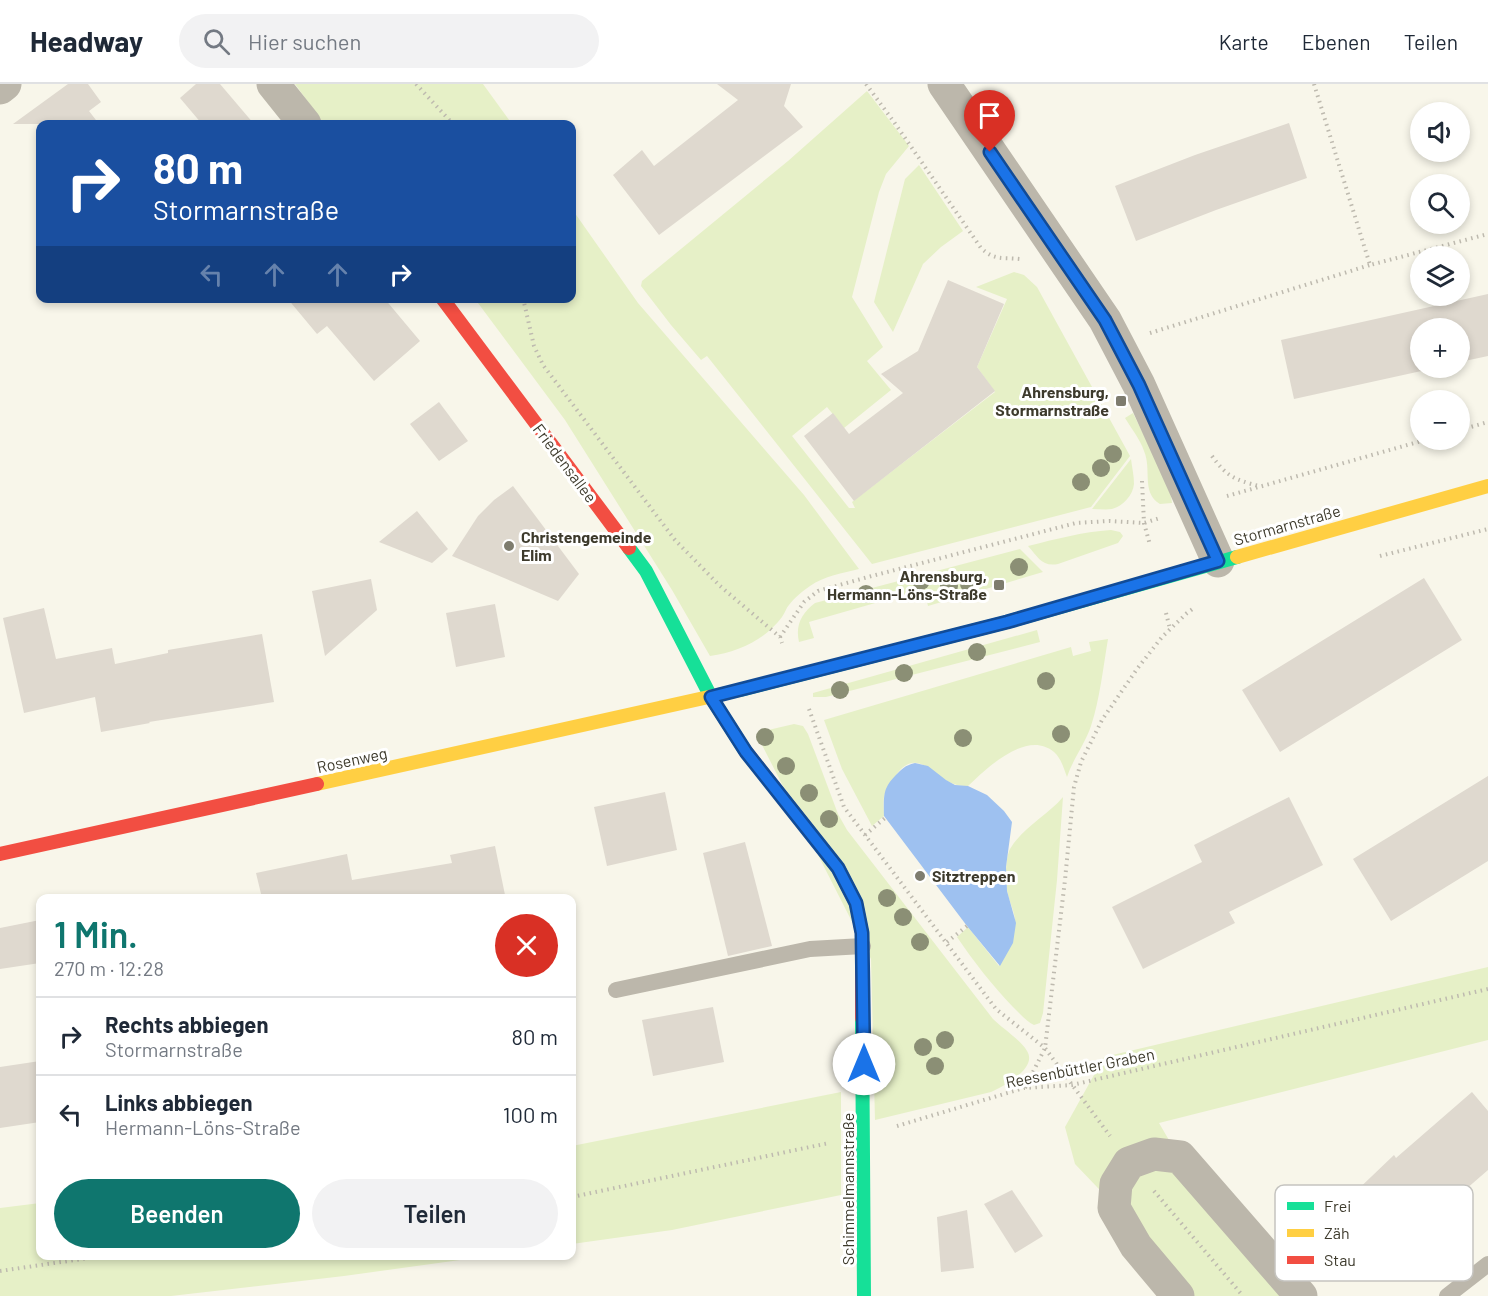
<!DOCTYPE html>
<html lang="de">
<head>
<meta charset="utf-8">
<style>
	body { margin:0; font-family:Barlow,sans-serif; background:#f2f2f3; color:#1f2937; height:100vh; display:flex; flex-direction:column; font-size:22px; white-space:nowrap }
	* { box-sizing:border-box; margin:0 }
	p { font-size:20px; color:#747a83 }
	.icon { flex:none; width:33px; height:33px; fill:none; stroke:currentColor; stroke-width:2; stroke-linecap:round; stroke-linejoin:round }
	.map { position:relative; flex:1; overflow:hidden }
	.details { position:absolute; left:36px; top:810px; width:540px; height:366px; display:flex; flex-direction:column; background:#fff; border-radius:12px; box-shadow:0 3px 9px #0003 }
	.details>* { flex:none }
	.banner { position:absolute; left:36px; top:36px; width:540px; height:183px; border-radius:12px; box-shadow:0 3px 9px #0003; background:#1a4fa0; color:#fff; overflow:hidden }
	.controls { position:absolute; left:1410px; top:18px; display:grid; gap:12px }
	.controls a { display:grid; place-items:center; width:60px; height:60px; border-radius:50%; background:#fff; box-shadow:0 3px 9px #0003; font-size:30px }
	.pin { position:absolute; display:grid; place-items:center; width:51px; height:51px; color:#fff; margin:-62px -26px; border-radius:50% 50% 50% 0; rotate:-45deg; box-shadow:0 0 6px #0007 }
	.pin .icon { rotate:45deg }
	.me { position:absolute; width:66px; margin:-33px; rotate:0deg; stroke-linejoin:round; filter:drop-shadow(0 0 4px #0008) }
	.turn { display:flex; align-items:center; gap:21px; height:126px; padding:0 18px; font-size:27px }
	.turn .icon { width:78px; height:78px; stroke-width:2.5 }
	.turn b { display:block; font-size:42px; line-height:51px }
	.lanes { display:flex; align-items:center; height:57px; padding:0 18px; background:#0003; justify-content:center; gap:30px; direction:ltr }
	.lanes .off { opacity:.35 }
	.round { display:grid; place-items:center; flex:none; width:63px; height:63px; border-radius:32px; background:#f2f2f3 }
	.head { display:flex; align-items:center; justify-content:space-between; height:102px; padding:0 18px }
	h1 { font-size:36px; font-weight:600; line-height:45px; color:#0f766e }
	.primary-button { display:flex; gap:12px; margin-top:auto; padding:12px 18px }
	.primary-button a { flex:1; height:69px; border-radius:36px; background:#0f766e; color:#fff; font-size:24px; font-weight:600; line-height:69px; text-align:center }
	.primary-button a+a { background:#f2f2f3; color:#1f2937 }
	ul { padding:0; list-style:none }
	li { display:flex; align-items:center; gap:18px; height:78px; padding:0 18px; border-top:2px solid #e0e1e3 }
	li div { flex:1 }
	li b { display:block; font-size:22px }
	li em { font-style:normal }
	header { display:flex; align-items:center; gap:36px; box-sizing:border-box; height:84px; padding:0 30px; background:#fff; border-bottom:2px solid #e0e1e3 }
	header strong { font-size:28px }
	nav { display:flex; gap:33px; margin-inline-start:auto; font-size:21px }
	.search { width:420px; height:54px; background:#f2f2f3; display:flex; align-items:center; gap:15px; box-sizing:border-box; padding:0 21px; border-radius:33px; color:#747a83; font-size:22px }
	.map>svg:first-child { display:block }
	.green { fill:#e6f0c7 }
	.water { fill:#9ec1f0 }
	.building { fill:#dfd9cf }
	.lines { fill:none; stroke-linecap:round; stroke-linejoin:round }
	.path { stroke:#bebaaf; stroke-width:4; stroke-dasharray:1.5 4.5; stroke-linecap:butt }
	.lane { stroke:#bcb7ab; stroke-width:16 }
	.street { stroke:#bcb7ab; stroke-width:33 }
	.fast { stroke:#16e098; stroke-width:14 }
	.slow { stroke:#ffcf43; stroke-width:14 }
	.jam { stroke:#f24e42; stroke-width:14 }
	.tree { fill:#8b8f75 }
	.route-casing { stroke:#114b97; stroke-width:15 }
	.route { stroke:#1a73e8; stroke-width:10 }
	.poi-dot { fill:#7e7c6e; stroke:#fff; stroke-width:2 }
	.labels { text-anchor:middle; stroke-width:6; stroke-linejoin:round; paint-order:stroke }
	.poi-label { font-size:16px; font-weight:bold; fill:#3d3a2c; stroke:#fff; text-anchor:end }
	.street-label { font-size:16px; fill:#3d3a2c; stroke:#fff }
	.key { fill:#fff; stroke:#c5c4c0; stroke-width:1.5 }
	.key-label { font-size:16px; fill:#3d3a2c }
</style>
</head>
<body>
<header>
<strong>Headway</strong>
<div class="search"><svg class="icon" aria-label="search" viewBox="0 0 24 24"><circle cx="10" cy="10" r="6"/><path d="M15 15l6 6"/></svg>Hier suchen</div>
<nav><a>Karte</a><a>Ebenen</a><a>Teilen</a></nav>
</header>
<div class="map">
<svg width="1488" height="1212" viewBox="0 0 1488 1212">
	<rect width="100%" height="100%" fill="#f8f6ea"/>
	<g class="green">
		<path d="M 295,0 L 483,0 L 512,40 L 324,40 Z"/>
		<path d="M 867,7 L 909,62 L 886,90 L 879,108 L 852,213 L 883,263 L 867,277 L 891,306 L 844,344 L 827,323 L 792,352 L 849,424 L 855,424 L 852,418 L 995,308 L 977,283 L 1007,215 L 976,203 L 1014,188 L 1024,191 L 1037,203 L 1130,372 L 1091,423 L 872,480 L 707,272 L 701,276 L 671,241 L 641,202 L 642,197 L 788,77 Z"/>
		<path d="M 919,81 L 963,147 L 941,163 L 923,180 L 893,248 L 874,218 L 905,95 Z"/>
		<path d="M 572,125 L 638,219 L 804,411 L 859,485 C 843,489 824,492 810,502 C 803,507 794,514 789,521 C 786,524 785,529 782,533 C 765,556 738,568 710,572 L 672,506 L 565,336 L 475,215 L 572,214 Z"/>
		<path d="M 1133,329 L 1154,372 L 1171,412 L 1172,419 L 1160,420 C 1141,409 1152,385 1144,367 C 1140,355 1131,344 1125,334 Z"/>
		<path d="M 1131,375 C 1132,383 1134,392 1134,400 C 1133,411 1123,422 1112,425 C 1106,426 1099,425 1092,425 Z"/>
		<path d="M 1111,446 L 1120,448 L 1123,452 L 1118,459 L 1058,480 C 1042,483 1038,473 1028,462 C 1056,455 1082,448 1111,446 Z"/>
		<path d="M 1020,465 L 1043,488 L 928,522 L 924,505 L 809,538 L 814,554 L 799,558 C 795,541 802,529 815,519 Z"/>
		<path d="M 1037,546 L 1040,558 L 826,613 L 813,613 L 813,609 Z"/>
		<path d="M 1108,555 C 1103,584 1100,614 1091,642 C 1085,660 1073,675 1067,693 C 1064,685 1061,674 1054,668 C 1027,645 987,684 968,702 C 964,702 959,702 954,700 C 934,694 916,660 895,693 C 892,699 885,707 884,713 C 883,719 884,726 884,732 L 872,742 L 842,685 L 824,636 L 1071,563 L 1073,572 L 1091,567 L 1089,558 Z"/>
		<path d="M 794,640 L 803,642 L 808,650 L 838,730 L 847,746 L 993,935 C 1002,944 1022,957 1027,967 C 1038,984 1004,1002 991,1008 L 875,1036 L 871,875 L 760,657 L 761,650 L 764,647 Z"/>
		<path d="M 1063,713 L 1057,796 L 1043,929 L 1040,939 L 1034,941 C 1026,937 1020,930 1013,923 C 992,901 974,878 957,853 L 968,843 L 999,882 C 1003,873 1016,846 1015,838 C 1015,829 1010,819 1008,811 C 1005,800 1005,775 1010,765 C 1023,743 1047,732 1063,713 Z"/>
		<path d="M 1488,883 L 1488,956 L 1159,1039 L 1204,1116 L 1286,1212 L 1194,1212 L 1140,1148 L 1075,1080 L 1065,1043 L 1104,973 Z"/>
		<path d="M 841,1008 L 841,1111 L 672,1146 L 572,1160 L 572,1062 Z"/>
		<path d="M 40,1119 L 40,1172 L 489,1172 L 344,1192 L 171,1212 L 0,1212 L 0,1124 Z"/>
	</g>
	<path class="water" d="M 915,679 L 928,682 L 946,696 L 955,701 L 968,702 L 987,711 L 1004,727 L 1012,738 L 1006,783 L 1007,807 L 1016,839 L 1013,859 L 1000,882 L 967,842 L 884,732 C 884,714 882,705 895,692 C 903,684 904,682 915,679 Z"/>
	<g class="building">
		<path d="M 68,0 L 88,0 L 101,18 L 89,27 L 99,40 L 13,40 Z"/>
		<path d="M 196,0 L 220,0 L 254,40 L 202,40 L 180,14 Z"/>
		<path d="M 717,0 L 791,0 L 784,22 L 803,43 L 659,151 L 613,91 L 642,66 L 654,82 L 738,16 Z"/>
		<path d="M 1289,39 L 1307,94 L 1216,126 L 1136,157 L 1115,102 L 1195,71 Z"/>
		<path d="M 948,196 L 1004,220 L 977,283 L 995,307 L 854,417 L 804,352 L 833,329 L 849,350 L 903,309 L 881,290 L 918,267 Z"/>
		<path d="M 1488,210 L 1488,272 L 1460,278 L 1460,244 L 1420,244 L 1420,284 L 1435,284 L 1294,315 L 1281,256 Z"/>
		<path d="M 287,214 L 384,214 L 420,257 L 374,297 L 327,242 L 317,250 Z"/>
		<path d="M 439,318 L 468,357 L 439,377 L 410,340 Z"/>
		<path d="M 513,402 L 579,490 L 558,517 L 452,472 L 478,432 L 494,416 Z"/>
		<path d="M 417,427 L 448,465 L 432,479 L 379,458 Z"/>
		<path d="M 1424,494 L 1462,556 L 1280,668 L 1242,606 Z"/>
		<path d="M 371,495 L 377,526 L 325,572 L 312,507 Z"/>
		<path d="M 495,520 L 505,573 L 456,583 L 446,529 Z"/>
		<path d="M 44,524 L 56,575 L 112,564 L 115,580 L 168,569 L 168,566 L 262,550 L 274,618 L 149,638 L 150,639 L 101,648 L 95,613 L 24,629 L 3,534 Z"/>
		<path d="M 1488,692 L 1488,777 L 1391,837 L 1353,775 Z"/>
		<path d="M 665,708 L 677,766 L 607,782 L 594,723 Z"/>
		<path d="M 1289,713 L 1323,781 L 1229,828 L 1235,839 L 1143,885 L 1112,823 L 1202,778 L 1194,761 Z"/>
		<path d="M 745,758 L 772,862 L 728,872 L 703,769 Z"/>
		<path d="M 495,762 L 505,811 L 487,814 L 262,814 L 256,789 L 347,770 L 352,796 L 452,779 L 450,771 Z"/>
		<path d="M 40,836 L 40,879 L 0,885 L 0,844 Z"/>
		<path d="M 713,923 L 724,978 L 653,992 L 642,936 Z"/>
		<path d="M 40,977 L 40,1038 L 0,1044 L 0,983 Z"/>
		<path d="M 1472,1008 L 1488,1027 L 1488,1086 L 1443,1125 L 1459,1142 L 1414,1184 L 1349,1114 L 1394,1071 L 1396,1074 Z"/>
		<path d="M 1012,1106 L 1043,1152 L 1015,1169 L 984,1120 Z"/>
		<path d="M 967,1126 L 974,1184 L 941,1188 L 937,1133 Z"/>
	</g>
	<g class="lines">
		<g class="path">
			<path d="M 416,0 L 453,40"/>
			<path d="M 866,0 L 894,38 L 981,164 C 995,177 1002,173 1020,175"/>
			<path d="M 1314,0 L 1370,181 L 1488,150"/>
			<path d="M 523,214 L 534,262 L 543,281 L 675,456 L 720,502 L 780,553 L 782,559"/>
			<path d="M 1150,249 L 1370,181"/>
			<path d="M 1460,346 L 1488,338"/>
			<path d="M 1212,372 C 1226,392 1235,396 1259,402"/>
			<path d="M 1142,397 L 1144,439 L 1150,461"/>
			<path d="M 1227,412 L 1425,356"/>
			<path d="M 1380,472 L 1488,445"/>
			<path d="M 1166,529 L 1170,545"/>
			<path d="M 780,553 L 804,518 L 818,507 L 868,493 L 1076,439 L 1109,437 L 1144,439 L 1160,434"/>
			<path d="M 809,625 L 844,723 L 996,925 L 1045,964 L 1110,1052"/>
			<path d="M 865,751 L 885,734"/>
			<path d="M 947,858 L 967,842"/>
			<path d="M 1025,1004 L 1045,964 L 1065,796 L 1074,703 L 1081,678 L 1102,636 L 1137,585 L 1162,553 L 1187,529 L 1194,524"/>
			<path d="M 897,1042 L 1024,1004 L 1072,1001 L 1488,905"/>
			<path d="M 1154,1107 L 1243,1212"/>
			<path d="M 572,1113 L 829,1059"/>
			<path d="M 0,1187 L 102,1172"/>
		</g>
		<g class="lane">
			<path d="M 616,906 L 810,865 L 863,862"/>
			<path d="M 1447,1212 L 1488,1180"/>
		</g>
		<g class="street">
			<path d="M 273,0 L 305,40"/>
			<path d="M 944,0 L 1105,236 L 1139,301 L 1218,477"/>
			<path d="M 0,4 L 5,0"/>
			<path d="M 1178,1212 L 1136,1162 L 1114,1124 L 1116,1100 L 1129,1079 L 1154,1070 L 1180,1073 L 1301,1212"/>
		</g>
		<g class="fast">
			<path d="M 629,464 L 646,487 L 711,613 L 744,665"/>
			<path d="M 740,606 L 1007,538 L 1237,473"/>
			<path d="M 862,934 L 864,1212"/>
		</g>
		<g class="slow">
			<path d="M 1237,473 L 1488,402"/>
			<path d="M 317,700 L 740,606"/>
		</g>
		<g class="jam">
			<path d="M 442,214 L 629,464"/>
			<path d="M 744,665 L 838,784 L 856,819 L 862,849 L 862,934"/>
			<path d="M 0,770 L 317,700"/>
		</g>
	</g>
	<g class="tree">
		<circle cx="1113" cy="370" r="9"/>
		<circle cx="1101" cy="384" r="9"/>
		<circle cx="1081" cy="398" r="9"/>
		<circle cx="1019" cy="483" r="9"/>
		<circle cx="921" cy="497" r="9"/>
		<circle cx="969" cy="500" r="9"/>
		<circle cx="949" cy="502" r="9"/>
		<circle cx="866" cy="510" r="9"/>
		<circle cx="977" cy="568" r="9"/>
		<circle cx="904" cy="589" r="9"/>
		<circle cx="1046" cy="597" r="9"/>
		<circle cx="840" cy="606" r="9"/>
		<circle cx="1061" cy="650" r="9"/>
		<circle cx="765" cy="653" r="9"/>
		<circle cx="963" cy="654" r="9"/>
		<circle cx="786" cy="682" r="9"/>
		<circle cx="809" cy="709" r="9"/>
		<circle cx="829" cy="735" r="9"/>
		<circle cx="887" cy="814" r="9"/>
		<circle cx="903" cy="833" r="9"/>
		<circle cx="920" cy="858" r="9"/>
		<circle cx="945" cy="956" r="9"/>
		<circle cx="923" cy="963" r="9"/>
		<circle cx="935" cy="982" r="9"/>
	</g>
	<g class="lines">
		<defs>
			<path id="route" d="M 864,980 L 862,849 L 856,819 L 838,784 L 746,668 L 711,613 L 1007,538 L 1218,477 L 1139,301 L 1105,236 L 990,68"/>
		</defs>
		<use href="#route" class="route-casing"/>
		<use href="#route" class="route"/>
	</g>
	<g class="poi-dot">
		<rect x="1115" y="311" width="12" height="12" rx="3"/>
		<circle cx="509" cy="462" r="6"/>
		<rect x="993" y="495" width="12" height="12" rx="3"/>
		<circle cx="920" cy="792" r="6"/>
	</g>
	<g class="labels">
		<g class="poi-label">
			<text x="1109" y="314">Ahrensburg,<tspan x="1109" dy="18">Stormarnstraße</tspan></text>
			<text x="521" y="459" text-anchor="start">Christengemeinde<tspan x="521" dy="18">Elim</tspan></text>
			<text x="987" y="498">Ahrensburg,<tspan x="987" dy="18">Hermann-Löns-Straße</tspan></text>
			<text x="932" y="798" text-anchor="start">Sitztreppen</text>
		</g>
		<g class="street-label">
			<text transform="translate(565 379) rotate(53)" y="6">Friedensallee</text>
			<text transform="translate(1287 441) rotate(-16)" y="6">Stormarnstraße</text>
			<text transform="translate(352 676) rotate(-12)" y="6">Rosenweg</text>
			<text transform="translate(1080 984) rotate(-11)" y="6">Reesenbüttler Graben</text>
			<text transform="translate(848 1105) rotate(-90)" y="6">Schimmelmannstraße</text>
		</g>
	</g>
	<rect x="1275" y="1101" width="198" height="96" rx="9" class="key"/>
	<rect x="1287" y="1118" width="27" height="8" fill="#16e098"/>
	<rect x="1287" y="1145" width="27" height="8" fill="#ffcf43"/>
	<rect x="1287" y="1172" width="27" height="8" fill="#f24e42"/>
	<g class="key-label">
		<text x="1324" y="1128">Frei</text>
		<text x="1324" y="1155">Zäh</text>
		<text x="1324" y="1182">Stau</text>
	</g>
</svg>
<div class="controls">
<a><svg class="icon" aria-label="sound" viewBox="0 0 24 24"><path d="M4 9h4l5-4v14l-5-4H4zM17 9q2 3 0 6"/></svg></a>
<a><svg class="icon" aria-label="search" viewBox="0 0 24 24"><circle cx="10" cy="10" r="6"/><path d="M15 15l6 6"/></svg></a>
<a><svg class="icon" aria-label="layers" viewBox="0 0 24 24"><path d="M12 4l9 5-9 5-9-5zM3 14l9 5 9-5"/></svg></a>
<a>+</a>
<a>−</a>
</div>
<div class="pin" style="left:990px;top:68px;background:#d93025"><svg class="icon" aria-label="arrive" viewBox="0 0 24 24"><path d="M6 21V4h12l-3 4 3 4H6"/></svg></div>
<svg class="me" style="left:864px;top:980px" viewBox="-20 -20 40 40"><circle r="19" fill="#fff"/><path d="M0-13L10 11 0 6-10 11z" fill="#1a73e8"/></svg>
<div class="banner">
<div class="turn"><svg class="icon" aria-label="right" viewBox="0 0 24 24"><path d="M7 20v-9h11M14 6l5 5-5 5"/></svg><div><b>80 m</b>Stormarnstraße</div></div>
<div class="lanes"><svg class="icon off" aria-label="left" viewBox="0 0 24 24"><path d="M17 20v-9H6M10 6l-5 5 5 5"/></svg><svg class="icon off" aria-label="ahead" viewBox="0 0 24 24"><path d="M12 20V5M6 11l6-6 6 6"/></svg><svg class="icon off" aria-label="ahead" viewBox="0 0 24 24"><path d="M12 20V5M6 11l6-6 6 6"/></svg><svg class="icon" aria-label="right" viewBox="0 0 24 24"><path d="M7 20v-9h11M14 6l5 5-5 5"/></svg></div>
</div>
<section class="details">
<div class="head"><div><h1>1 Min.</h1><p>270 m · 12:28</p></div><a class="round" style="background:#d93025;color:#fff"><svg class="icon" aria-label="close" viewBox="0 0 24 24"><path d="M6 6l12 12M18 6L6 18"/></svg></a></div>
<ul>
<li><svg class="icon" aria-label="right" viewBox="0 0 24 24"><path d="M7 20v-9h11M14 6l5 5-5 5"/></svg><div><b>Rechts abbiegen</b><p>Stormarnstraße</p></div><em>80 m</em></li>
<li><svg class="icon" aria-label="left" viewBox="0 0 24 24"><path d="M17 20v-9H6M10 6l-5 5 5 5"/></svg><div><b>Links abbiegen</b><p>Hermann-Löns-Straße</p></div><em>100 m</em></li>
</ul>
<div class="primary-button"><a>Beenden</a><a>Teilen</a></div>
</section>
</div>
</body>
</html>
